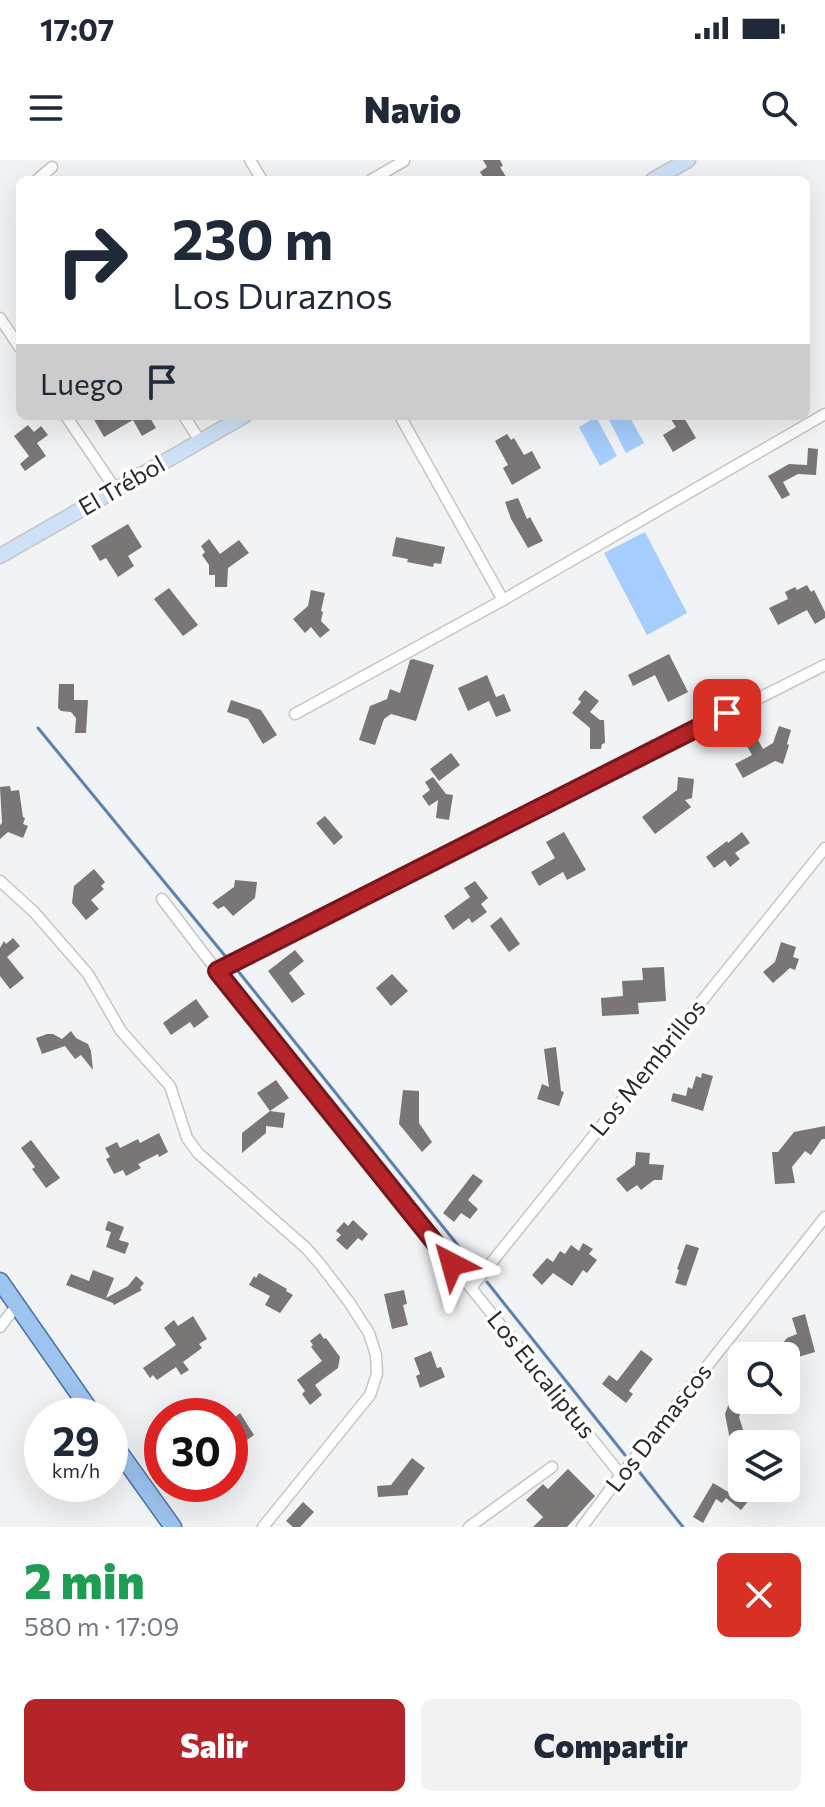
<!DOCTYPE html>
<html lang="es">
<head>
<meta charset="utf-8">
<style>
	body { margin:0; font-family:Commissioner,sans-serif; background:#f2f2f3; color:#1f2937; height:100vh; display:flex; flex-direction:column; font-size:30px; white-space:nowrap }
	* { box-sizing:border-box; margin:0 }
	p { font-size:26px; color:#747a83 }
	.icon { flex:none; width:44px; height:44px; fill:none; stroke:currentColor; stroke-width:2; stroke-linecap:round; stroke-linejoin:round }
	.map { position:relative; height:1367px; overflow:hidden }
	.drawer { display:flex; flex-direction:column; background:#fff; flex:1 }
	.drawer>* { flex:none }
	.hud { position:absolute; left:16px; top:16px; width:794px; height:244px; border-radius:12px; box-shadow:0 8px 32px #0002; background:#fff; color:#1f2937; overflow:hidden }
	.tools { position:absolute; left:728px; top:1182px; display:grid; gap:16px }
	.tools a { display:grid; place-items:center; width:72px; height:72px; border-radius:12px; background:#fff; box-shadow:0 8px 32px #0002; font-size:40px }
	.speed { position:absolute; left:24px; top:1238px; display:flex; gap:16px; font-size:40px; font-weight:700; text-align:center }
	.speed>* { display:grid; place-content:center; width:104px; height:104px; border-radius:50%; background:#fff; box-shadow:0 8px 32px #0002; line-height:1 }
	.speed small { font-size:20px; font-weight:400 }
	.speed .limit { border:12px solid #d22; background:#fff; color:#111 }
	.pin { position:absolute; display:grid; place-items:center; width:68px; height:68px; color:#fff; margin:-34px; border-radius:16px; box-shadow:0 4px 12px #0006 }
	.me { position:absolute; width:88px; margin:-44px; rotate:321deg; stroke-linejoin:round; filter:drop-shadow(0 0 6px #0008) }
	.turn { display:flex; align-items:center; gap:28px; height:168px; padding:0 24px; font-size:36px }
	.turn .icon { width:104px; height:104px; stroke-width:2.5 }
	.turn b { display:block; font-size:56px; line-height:68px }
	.then { display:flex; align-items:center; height:76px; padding:0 24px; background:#0003; gap:16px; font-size:30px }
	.round { display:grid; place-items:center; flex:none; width:84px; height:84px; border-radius:12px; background:#f2f2f3 }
	.head { display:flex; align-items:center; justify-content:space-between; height:136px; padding:0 24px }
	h1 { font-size:48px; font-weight:800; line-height:60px; color:#1e9e55 }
	.primary-button { display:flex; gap:16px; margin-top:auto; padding:16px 24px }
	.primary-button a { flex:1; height:92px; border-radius:12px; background:#b42428; color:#fff; font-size:32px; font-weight:800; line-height:92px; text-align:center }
	.primary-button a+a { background:#f2f2f3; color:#1f2937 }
	.status { display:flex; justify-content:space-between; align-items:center; height:56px; padding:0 40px; background:#fff; direction:ltr }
	.status svg { height:22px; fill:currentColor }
	header { display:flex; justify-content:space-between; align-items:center; height:104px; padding:0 24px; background:#fff; font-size:36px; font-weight:800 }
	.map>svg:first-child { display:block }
	.green { fill:#a5cdfd }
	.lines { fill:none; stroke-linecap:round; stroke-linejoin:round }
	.stream { stroke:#5c82af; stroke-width:3 }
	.building { fill:#797675 }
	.street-casing { stroke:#c4c6c8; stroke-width:13 }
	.secondary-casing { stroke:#c4c6c8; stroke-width:17 }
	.primary-casing { stroke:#4a74a4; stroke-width:19 }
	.street { stroke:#fff; stroke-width:10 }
	.secondary { stroke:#cee1f7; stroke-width:14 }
	.primary { stroke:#9dc3ef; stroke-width:16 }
	.route-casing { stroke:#75171a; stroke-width:20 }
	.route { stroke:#b42428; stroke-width:14 }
	.labels { text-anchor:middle; stroke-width:7; stroke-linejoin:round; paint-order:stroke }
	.street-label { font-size:24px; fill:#2a2b2c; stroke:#fff }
</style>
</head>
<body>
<div class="status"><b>17:07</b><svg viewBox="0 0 49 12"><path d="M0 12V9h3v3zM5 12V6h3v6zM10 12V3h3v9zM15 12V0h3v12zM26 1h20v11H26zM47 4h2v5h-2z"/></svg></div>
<header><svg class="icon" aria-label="menu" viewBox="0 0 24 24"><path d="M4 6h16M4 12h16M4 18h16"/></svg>Navio<svg class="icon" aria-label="search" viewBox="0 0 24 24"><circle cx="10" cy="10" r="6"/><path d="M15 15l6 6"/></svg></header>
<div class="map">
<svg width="825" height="1367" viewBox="0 0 825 1367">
	<rect width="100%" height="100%" fill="#f1f3f5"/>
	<g class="green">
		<path d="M 607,256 L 629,256 L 644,283 L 626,293 Z"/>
		<path d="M 596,257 L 617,296 L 600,306 L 579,267 Z"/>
		<path d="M 645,372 L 687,453 L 647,475 L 604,393 Z"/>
	</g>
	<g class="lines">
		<g class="stream">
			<path d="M 38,568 L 226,797"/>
			<path d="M 238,811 L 476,1108"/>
			<path d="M 487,1122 L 625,1295"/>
			<path d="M 637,1309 L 683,1367"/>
		</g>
	</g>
	<g class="building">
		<path d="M 483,0 L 500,0 L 503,6 L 500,7 L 508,20 L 485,20 L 480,12 L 487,7 Z"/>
		<path d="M 92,256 L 149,256 L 156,268 L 142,276 L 133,260 L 104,277 Z"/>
		<path d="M 669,256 L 683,256 L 696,278 L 673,292 L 663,275 L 676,267 Z"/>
		<path d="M 28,265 L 34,272 L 41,266 L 48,275 L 37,283 L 46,296 L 25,311 L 20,304 L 29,296 L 14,276 Z"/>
		<path d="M 507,274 L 511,280 L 514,278 L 524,295 L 532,291 L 541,308 L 512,325 L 503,308 L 508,305 L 495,281 Z"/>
		<path d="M 808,288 L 818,289 L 816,315 L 798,314 L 783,322 L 790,335 L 782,339 L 768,316 L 789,304 L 807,305 Z"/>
		<path d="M 518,338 L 527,359 L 530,357 L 543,381 L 528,388 L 511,359 L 505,342 Z"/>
		<path d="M 128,364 L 142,387 L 128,396 L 134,406 L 118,417 L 106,398 L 100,401 L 91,386 Z"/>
		<path d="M 396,377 L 445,387 L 441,404 L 434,403 L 433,407 L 407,402 L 408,399 L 392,396 Z"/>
		<path d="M 209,379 L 220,394 L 239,380 L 249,393 L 228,408 L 227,427 L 215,427 L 215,415 L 209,415 L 209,405 L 202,395 L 205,392 L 201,386 Z"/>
		<path d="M 807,425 L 811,432 L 814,430 L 825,452 L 825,458 L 815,464 L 807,450 L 778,465 L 769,448 L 788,439 L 785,432 L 795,427 L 797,430 Z"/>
		<path d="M 169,428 L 198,465 L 183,476 L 154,439 Z"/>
		<path d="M 311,430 L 325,433 L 321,451 L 323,452 L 321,461 L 330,470 L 320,478 L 311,467 L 305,473 L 293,459 L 308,446 Z"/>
		<path d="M 669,494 L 688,532 L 668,542 L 655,515 L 633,526 L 628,515 Z"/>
		<path d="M 413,499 L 434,505 L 416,561 L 391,554 L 384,559 L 375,585 L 359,580 L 370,546 L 387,539 L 390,529 L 400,533 L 410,500 Z"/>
		<path d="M 487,515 L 496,537 L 504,534 L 511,551 L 496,557 L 489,541 L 468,551 L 458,528 Z"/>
		<path d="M 59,524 L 74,524 L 74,540 L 88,540 L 86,573 L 75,573 L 76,558 L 71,552 L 61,551 L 58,548 Z"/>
		<path d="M 585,530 L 599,541 L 590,552 L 600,560 L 604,560 L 605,583 L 602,584 L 601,589 L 590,589 L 590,568 L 572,553 L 581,542 L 578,539 Z"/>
		<path d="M 231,540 L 261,550 L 277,575 L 263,584 L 248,559 L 227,552 Z"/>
		<path d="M 779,566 L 791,570 L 787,584 L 789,585 L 783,604 L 775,601 L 743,618 L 735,604 L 752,595 L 747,586 L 758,580 L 763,589 L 773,583 Z"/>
		<path d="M 451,593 L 460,605 L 439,621 L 430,609 Z"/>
		<path d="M 433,617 L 446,634 L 453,635 L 449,660 L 436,658 L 438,640 L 429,646 L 422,636 L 430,630 L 425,622 Z"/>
		<path d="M 678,617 L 694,619 L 692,638 L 685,640 L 691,647 L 655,674 L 642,657 L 677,630 Z"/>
		<path d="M 10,626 L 11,631 L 19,630 L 23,657 L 25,658 L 23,664 L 28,666 L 23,678 L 8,672 L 0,679 L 0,665 L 2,663 L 0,627 Z"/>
		<path d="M 325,656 L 343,677 L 334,685 L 316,663 Z"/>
		<path d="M 564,672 L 586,710 L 567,720 L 563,712 L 539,726 L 531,712 L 555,698 L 546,682 Z"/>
		<path d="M 742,672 L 750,683 L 735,693 L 740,699 L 730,707 L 725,700 L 714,708 L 706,697 L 727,681 L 728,683 Z"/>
		<path d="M 94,709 L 105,722 L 101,726 L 104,729 L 91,740 L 99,749 L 86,760 L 72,743 L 74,726 Z"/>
		<path d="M 235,720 L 257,722 L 255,738 L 233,756 L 224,746 L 218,749 L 212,743 L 234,727 Z"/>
		<path d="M 475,721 L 488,738 L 481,744 L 487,752 L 472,763 L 469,758 L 453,770 L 444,756 L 470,737 L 464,728 Z"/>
		<path d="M 501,757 L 520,784 L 509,792 L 490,766 Z"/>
		<path d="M 13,778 L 20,786 L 7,797 L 24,818 L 10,829 L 0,816 L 0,788 L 4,781 L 6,784 Z"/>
		<path d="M 781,782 L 796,787 L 793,797 L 799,799 L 795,810 L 790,808 L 773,823 L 763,812 L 775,802 Z"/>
		<path d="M 295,790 L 304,801 L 289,813 L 305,834 L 292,843 L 268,811 Z"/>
		<path d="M 664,807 L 666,841 L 638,843 L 639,854 L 602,856 L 601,838 L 623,836 L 622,821 L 643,820 L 642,808 Z"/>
		<path d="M 392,814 L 408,831 L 391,846 L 376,828 Z"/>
		<path d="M 196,839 L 209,857 L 194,868 L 190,862 L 171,875 L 163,863 Z"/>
		<path d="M 71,871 L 76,878 L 88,884 L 91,891 L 93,910 L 81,895 L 75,899 L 65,886 L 42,894 L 36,878 L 47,874 L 53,874 L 62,879 Z"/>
		<path d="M 556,887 L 561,931 L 564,932 L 559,946 L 537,939 L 542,924 L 549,927 L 544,889 Z"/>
		<path d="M 702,913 L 713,916 L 703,951 L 671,941 L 673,933 L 686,936 L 688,927 L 692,929 L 696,916 L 701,918 Z"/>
		<path d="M 276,920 L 289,938 L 270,951 L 257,933 Z"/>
		<path d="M 403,930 L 419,931 L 419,963 L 432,982 L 422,992 L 399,964 Z"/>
		<path d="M 270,951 L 285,953 L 283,968 L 266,966 L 266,973 L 242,993 L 242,973 Z"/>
		<path d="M 825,966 L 825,979 L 822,979 L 811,995 L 805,991 L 792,1007 L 795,1023 L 775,1024 L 772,992 L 778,992 L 794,972 Z"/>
		<path d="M 159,973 L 168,992 L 159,997 L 158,994 L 138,1004 L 141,1008 L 126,1016 L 123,1010 L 114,1014 L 106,999 L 110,997 L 105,988 L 117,982 L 120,988 L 138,979 L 140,983 Z"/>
		<path d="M 31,980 L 60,1018 L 46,1028 L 32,1009 L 35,1007 L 21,988 Z"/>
		<path d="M 636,992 L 650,993 L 649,1004 L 664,1005 L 662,1020 L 654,1020 L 641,1030 L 637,1025 L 627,1032 L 616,1019 L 635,1005 Z"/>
		<path d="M 473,1014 L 483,1021 L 468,1040 L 478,1049 L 470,1059 L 461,1053 L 454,1062 L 443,1053 Z"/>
		<path d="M 353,1060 L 368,1074 L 362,1081 L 358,1078 L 347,1090 L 336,1080 L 341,1075 L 336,1071 L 344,1062 L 348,1066 Z"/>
		<path d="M 108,1061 L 124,1067 L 119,1080 L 129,1083 L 125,1094 L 106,1087 L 111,1072 L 105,1070 Z"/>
		<path d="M 583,1083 L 593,1089 L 589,1094 L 597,1100 L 587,1113 L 583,1110 L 572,1126 L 553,1113 L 542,1125 L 532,1115 L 547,1098 L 553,1102 L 560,1091 L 565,1094 L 571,1085 L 579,1091 Z"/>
		<path d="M 686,1084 L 699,1088 L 686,1126 L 675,1123 L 679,1110 L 677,1109 Z"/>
		<path d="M 93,1110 L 114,1118 L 106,1138 L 128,1126 L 136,1116 L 144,1123 L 140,1128 L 142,1130 L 114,1145 L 113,1143 L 66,1125 L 71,1114 L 89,1121 Z"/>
		<path d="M 259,1113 L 287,1129 L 286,1131 L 293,1135 L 280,1153 L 265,1145 L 270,1136 L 249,1125 L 254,1116 L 256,1118 Z"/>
		<path d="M 404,1130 L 407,1144 L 403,1145 L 408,1165 L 392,1169 L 384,1134 Z"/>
		<path d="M 805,1154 L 815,1192 L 795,1198 L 792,1191 L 788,1196 L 773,1196 L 787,1178 L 797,1174 L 792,1158 Z"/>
		<path d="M 193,1156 L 207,1179 L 199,1184 L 202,1188 L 183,1202 L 189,1210 L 181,1215 L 176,1207 L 157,1220 L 153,1215 L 150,1218 L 143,1208 L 176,1185 L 164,1168 L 174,1160 L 178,1166 Z"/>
		<path d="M 320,1173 L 324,1179 L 326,1178 L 340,1197 L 338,1208 L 315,1225 L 322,1235 L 310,1245 L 302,1234 L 305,1231 L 297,1220 L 322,1201 L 311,1187 L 313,1185 L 310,1181 Z"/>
		<path d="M 641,1190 L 653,1199 L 629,1231 L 633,1234 L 626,1243 L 602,1224 L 609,1215 L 617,1221 Z"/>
		<path d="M 431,1191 L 437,1208 L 441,1207 L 445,1217 L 420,1228 L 416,1216 L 420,1214 L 414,1198 Z"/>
		<path d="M 741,1211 L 742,1240 L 745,1240 L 739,1257 L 745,1276 L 730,1280 L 725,1254 Z"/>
		<path d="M 240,1253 L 254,1275 L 230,1292 L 230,1261 Z"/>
		<path d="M 412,1298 L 425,1308 L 408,1331 L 408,1335 L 378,1337 L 377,1326 L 391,1325 Z"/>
		<path d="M 568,1309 L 595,1336 L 567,1367 L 533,1367 L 543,1357 L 526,1340 L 543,1324 L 548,1329 Z"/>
		<path d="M 713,1323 L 737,1337 L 744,1328 L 754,1334 L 741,1350 L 726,1338 L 722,1343 L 716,1339 L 703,1363 L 693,1357 Z"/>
		<path d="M 303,1342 L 314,1352 L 300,1367 L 293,1367 L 286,1361 Z"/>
	</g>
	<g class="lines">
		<defs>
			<g id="street">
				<path d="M 250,0 L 262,20"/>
				<path d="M 37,20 L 52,7"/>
				<path d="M 371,20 L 404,1"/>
				<path d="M 0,158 L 20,188"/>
				<path d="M 66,256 L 116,330"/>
				<path d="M 184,256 L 200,281"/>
				<path d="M 400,256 L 503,440"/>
				<path d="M 295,554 L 503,440 L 825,254"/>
				<path d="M 0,721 L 34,752 L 88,814 L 121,871 L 170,926 L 187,978 L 198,993 L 306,1088 L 320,1104 L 349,1142 L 369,1173 L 376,1195 L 377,1214 L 370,1235 L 263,1367"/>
				<path d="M 162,739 L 217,811 L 621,1315"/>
				<path d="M 217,811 L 825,505"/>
				<path d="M 471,1128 L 825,688"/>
				<path d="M 0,1167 L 17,1145"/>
				<path d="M 469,1367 L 552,1307"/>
				<path d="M 582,1367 L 621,1315 L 825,1057"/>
			</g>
			<g id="secondary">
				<path d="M 653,20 L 688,0"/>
				<path d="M 0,396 L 244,256"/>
			</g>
			<g id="primary">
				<path d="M 0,1121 L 94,1256"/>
				<path d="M 110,1279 L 173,1367"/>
			</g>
		</defs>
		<use href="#street" class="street-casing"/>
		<use href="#secondary" class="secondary-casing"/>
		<use href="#primary" class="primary-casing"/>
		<use href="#street" class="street"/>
		<use href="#secondary" class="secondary"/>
		<use href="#primary" class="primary"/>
	</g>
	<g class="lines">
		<defs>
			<path id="route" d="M 452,1104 L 217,811 L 727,553"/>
		</defs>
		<use href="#route" class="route-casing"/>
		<use href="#route" class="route"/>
	</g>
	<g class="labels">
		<g class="street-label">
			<text transform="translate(122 326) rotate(-30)" y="8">El Trébol</text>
			<text transform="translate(648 908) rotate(-51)" y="8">Los Membrillos</text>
			<text transform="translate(541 1215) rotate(51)" y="8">Los Eucaliptus</text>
			<text transform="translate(659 1268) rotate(-52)" y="8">Los Damascos</text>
		</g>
	</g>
</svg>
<div class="tools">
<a><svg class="icon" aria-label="search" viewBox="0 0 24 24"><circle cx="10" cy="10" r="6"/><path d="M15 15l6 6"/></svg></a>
<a><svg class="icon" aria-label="layers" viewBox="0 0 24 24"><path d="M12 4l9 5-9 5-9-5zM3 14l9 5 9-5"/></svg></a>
</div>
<div class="speed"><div>29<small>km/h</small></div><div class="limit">30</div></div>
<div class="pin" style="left:727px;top:553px;background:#d93025"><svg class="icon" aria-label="arrive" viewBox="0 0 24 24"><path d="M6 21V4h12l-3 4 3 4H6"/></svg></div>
<svg class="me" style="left:452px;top:1104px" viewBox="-20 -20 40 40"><path d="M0-17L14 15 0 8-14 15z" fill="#b42428" stroke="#fff" stroke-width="4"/></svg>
<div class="hud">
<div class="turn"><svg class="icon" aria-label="right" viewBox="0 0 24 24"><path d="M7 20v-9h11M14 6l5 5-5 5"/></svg><div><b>230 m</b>Los Duraznos</div></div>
<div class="then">Luego<svg class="icon" aria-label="arrive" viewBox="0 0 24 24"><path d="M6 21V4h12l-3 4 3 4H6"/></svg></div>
</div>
</div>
<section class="drawer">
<div class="head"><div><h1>2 min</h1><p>580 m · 17:09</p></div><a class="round" style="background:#d93025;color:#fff"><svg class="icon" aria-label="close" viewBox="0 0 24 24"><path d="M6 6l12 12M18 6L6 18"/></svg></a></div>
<div class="primary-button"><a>Salir</a><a>Compartir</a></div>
</section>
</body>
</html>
